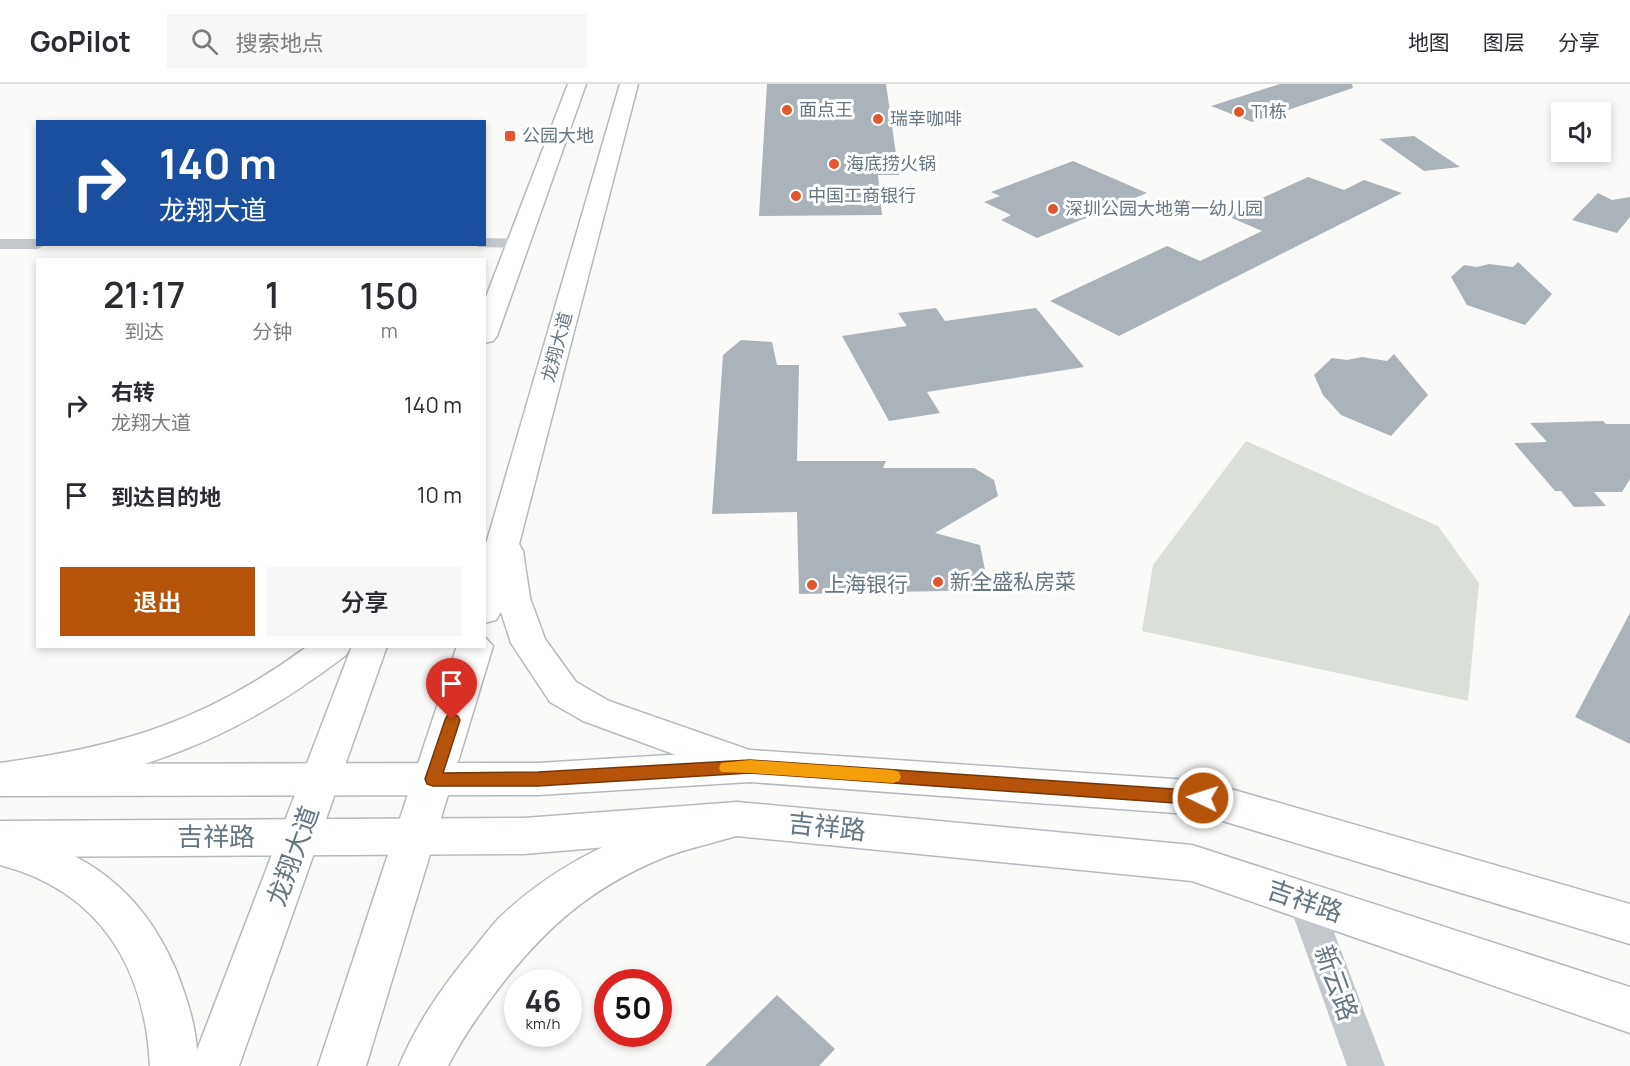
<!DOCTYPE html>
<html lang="zh">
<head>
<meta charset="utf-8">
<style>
	body { margin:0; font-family:Manrope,"Noto Sans SC",sans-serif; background:#f7f7f7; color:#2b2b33; height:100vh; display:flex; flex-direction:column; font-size:22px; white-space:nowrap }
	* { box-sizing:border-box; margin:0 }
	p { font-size:20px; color:#7c7c81 }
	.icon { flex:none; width:33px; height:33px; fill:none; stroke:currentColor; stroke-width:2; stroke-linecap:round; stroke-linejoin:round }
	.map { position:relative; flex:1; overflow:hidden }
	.side { position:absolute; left:36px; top:174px; width:450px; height:390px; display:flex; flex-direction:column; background:#fff; border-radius:0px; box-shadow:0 3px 9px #0003 }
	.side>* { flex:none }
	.top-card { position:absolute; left:36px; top:36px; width:450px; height:126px; border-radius:0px; box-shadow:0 3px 9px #0003; background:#1a4fa0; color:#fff; overflow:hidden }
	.fabs { position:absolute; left:1551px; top:18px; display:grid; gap:12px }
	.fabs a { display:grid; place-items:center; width:60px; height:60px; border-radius:0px; background:#fff; box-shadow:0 3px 9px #0003; font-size:30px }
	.speed { position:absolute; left:504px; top:885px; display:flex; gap:12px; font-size:30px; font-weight:700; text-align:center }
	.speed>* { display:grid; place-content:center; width:78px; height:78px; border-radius:50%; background:#fff; box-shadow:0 3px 9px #0003; line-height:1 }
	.speed small { font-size:15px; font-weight:400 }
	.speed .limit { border:9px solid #d22; background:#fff; color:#111 }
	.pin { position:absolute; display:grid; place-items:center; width:51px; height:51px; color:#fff; margin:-62px -26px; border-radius:50% 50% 50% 0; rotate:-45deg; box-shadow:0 0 6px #0007 }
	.pin .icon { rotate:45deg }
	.me { position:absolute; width:66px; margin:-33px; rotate:274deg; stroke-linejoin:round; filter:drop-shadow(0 0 4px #0008) }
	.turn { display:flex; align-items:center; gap:21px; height:126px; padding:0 24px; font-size:27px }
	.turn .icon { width:78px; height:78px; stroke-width:2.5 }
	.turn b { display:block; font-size:42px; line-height:51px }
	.eta { display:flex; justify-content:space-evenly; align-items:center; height:102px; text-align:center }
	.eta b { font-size:36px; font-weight:600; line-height:42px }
	.button { display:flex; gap:12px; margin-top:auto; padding:12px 24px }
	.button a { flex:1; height:69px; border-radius:0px; background:#b45309; color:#fff; font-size:24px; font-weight:600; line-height:69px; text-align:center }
	.button a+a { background:#f7f7f7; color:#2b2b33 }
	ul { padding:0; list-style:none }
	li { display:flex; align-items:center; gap:18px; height:90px; padding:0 24px }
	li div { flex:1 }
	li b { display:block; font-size:22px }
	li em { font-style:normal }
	header { display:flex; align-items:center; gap:36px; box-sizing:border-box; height:84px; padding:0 30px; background:#fff; border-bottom:2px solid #e1e1e2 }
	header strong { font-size:28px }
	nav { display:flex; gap:33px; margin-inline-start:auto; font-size:21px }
	.search { width:420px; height:54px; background:#f7f7f7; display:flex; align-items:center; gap:15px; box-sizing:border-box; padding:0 21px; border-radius:0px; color:#7c7c81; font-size:22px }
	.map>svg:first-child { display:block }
	.green { fill:#dadfd7 }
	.building { fill:#aab3b9 }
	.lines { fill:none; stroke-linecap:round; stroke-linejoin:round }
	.secondary-casing { stroke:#b3babf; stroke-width:3 }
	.primary-casing { stroke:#b5babe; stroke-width:3 }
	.street { fill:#c3c8cc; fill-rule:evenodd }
	.secondary { fill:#fff; fill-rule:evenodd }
	.primary { fill:#fff; fill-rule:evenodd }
	.route { fill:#b45309; stroke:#753606; stroke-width:1.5 }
	.slow { fill:#f59e0b }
	.poi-dot { fill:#e4572e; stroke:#fff; stroke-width:2 }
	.labels { text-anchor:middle; stroke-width:6; stroke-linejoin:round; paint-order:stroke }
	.far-poi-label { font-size:18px; fill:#657683; stroke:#fff; text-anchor:start }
	.far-street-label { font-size:18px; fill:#657683; stroke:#fff }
	.poi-label { font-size:21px; fill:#657683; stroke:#fff; text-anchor:start }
	.near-street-label { font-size:26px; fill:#657683; stroke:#fff }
</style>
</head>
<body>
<header>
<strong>GoPilot</strong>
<div class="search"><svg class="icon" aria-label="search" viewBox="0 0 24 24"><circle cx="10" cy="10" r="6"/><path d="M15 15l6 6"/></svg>搜索地点</div>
<nav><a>地图</a><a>图层</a><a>分享</a></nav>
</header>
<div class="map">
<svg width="1630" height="982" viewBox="0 0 1630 982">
	<rect width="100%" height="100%" fill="#fafaf8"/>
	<path class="green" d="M 1246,357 L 1438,442 L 1479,499 L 1468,617 L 1142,547 L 1153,481 Z"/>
	<g class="building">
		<path d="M 767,0 L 886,0 L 899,91 L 878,91 L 882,131 L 759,132 Z"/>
		<path d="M 1280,0 L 1352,0 L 1353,4 L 1252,38 L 1211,22 Z"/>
		<path d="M 1414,52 L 1460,83 L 1424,87 L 1379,55 Z"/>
		<path d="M 1073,77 L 1147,109 L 1037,154 L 1001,136 L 1011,131 L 984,118 L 1000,112 L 991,108 Z"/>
		<path d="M 1308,93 L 1344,106 L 1364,96 L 1402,109 L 1119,252 L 1050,217 L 1167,162 L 1200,177 L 1262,147 L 1225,131 Z"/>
		<path d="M 1598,109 L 1612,116 L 1630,113 L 1630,133 L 1617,149 L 1572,136 Z"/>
		<path d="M 1518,178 L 1552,210 L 1525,241 L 1467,221 L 1451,193 L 1464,181 L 1477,183 L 1489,180 L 1513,183 Z"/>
		<path d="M 936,224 L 945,237 L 1036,224 L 1084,283 L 927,308 L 940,329 L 889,337 L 842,252 L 907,242 L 898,229 Z"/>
		<path d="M 741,256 L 772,258 L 777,281 L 799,281 L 797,377 L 886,377 L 883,384 L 974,384 L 994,396 L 998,412 L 935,449 L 980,461 L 989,506 L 799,510 L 797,428 L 712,430 L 723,271 Z"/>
		<path d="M 1394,270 L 1428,311 L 1391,352 L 1341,331 L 1323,311 L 1314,291 L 1332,274 L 1347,276 L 1362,273 L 1387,277 Z"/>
		<path d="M 1603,337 L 1606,340 L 1630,340 L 1630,395 L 1622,408 L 1594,408 L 1606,422 L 1574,423 L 1561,407 L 1555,407 L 1514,359 L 1547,358 L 1530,339 Z"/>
		<path d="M 1630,529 L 1630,660 L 1575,633 Z"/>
		<path d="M 777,911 L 835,965 L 819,982 L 705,982 Z"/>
	</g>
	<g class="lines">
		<defs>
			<g id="secondary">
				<path d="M 750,666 L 1203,697 L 1630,820 L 1630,860 L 1203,731 L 750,698 L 538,711 L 0,712 L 0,680 L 538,679 Z"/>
				<path d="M 737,718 L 1192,761 L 1630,903 L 1630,949 L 1192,797 L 737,752 L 524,770 L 0,773 L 0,737 L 524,734 Z"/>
			</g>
			<g id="primary">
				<path d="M 568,0 L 586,0 L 497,252 L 493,257 L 484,259 L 484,218 Z"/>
				<path d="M 620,0 L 638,0 L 519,460 L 523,467 L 530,514 L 545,555 L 576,598 L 609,617 L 764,671 L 770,682 L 764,693 L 750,698 L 583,637 L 550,618 L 511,559 L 501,528 L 496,536 L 484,539 L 484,467 Z"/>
				<path d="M 484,552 L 493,562 L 366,982 L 318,982 L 457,562 L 484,562 Z"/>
				<path d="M 308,562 L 351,562 L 346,571 C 234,657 139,692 0,711 L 0,679 C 123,663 207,636 308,562 Z"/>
				<path d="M 352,562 L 387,562 L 239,982 L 150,982 C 145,883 100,807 0,781 L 0,745 C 85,766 141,804 176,886 C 186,912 195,938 197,966 Z"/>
				<path d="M 737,718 L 751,723 L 757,735 L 751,747 C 721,758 689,763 660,775 C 589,805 544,845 498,905 C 479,930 462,954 448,982 L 399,982 C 416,941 439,908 466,874 C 477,861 487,847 498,835 C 564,771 648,738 737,718 Z"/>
			</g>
		</defs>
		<use href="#secondary" class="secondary-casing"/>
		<use href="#primary" class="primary-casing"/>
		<g class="street">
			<path d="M 484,154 L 525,155 L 528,159 L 525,163 L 519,164 L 478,163 L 476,160 L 484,160 Z"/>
			<path d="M 0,155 L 38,155 L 38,160 L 46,160 L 38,165 L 0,165 Z"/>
			<path d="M 1305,802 L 1317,806 L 1322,817 L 1385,982 L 1347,982 L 1288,817 L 1293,806 Z"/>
		</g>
		<use href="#secondary" class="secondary"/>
		<use href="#primary" class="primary"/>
	</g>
	<path class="route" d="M 452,630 L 458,632 L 460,636 L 443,689 L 538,688 L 750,676 L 1203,707 L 1209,709 L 1211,714 L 1209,719 L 1203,721 L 750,689 L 538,702 L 433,702 L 427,700 L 425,695 L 445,636 L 447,632 Z"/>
	<path class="slow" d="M 750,676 L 893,686 L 899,688 L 901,693 L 899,697 L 893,699 L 750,689 L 721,688 L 719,684 L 721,679 Z"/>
	<g class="poi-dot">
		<circle cx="787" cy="26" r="6"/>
		<circle cx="1239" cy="28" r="6"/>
		<circle cx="878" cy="35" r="6"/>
		<rect x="504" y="46" width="12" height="12" rx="3"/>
		<circle cx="834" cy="80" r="6"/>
		<circle cx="796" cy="112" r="6"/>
		<circle cx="1053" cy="125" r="6"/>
		<circle cx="938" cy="498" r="6"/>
		<circle cx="812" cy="501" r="6"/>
	</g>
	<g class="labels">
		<g class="far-poi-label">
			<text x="799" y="32">面点王</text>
			<text x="1251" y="34">T1栋</text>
			<text x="890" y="41">瑞幸咖啡</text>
			<text x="522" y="58">公园大地</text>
			<text x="846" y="86">海底捞火锅</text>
			<text x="808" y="118">中国工商银行</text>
			<text x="1065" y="131">深圳公园大地第一幼儿园</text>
		</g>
		<g class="far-street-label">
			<text transform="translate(557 263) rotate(-75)" y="6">龙翔大道</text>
		</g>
		<g class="poi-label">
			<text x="950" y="505">新全盛私房菜</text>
			<text x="824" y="508">上海银行</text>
		</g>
		<g class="near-street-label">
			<text transform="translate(827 743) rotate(6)" y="9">吉祥路</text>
			<text x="216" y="762">吉祥路</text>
			<text transform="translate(293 772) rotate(-70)" y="9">龙翔大道</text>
			<text transform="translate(1305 817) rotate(19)" y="9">吉祥路</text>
			<text transform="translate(1336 899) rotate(70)" y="9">新云路</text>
		</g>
	</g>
</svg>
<div class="fabs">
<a><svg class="icon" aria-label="sound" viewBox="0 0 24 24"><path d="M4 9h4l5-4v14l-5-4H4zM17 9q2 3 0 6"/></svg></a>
</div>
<div class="speed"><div>46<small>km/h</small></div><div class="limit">50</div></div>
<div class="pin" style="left:452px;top:636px;background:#d93025"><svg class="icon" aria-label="arrive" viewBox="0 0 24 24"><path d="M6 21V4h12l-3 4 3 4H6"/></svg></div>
<svg class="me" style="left:1203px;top:714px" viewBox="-20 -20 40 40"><circle r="17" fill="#b45309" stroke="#fff" stroke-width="3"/><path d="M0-11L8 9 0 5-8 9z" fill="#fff"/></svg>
<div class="top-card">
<div class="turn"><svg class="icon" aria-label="right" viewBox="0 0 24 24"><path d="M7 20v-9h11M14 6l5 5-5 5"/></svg><div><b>140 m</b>龙翔大道</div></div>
</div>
<section class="side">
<div class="eta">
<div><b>21:17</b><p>到达</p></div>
<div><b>1</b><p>分钟</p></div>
<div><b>150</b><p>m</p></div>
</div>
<ul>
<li><svg class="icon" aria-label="right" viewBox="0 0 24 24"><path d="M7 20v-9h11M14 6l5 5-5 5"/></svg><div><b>右转</b><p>龙翔大道</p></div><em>140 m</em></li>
<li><svg class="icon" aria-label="arrive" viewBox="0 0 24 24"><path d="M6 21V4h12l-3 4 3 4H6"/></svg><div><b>到达目的地</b></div><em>10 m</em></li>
</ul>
<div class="button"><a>退出</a><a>分享</a></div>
</section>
</div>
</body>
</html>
